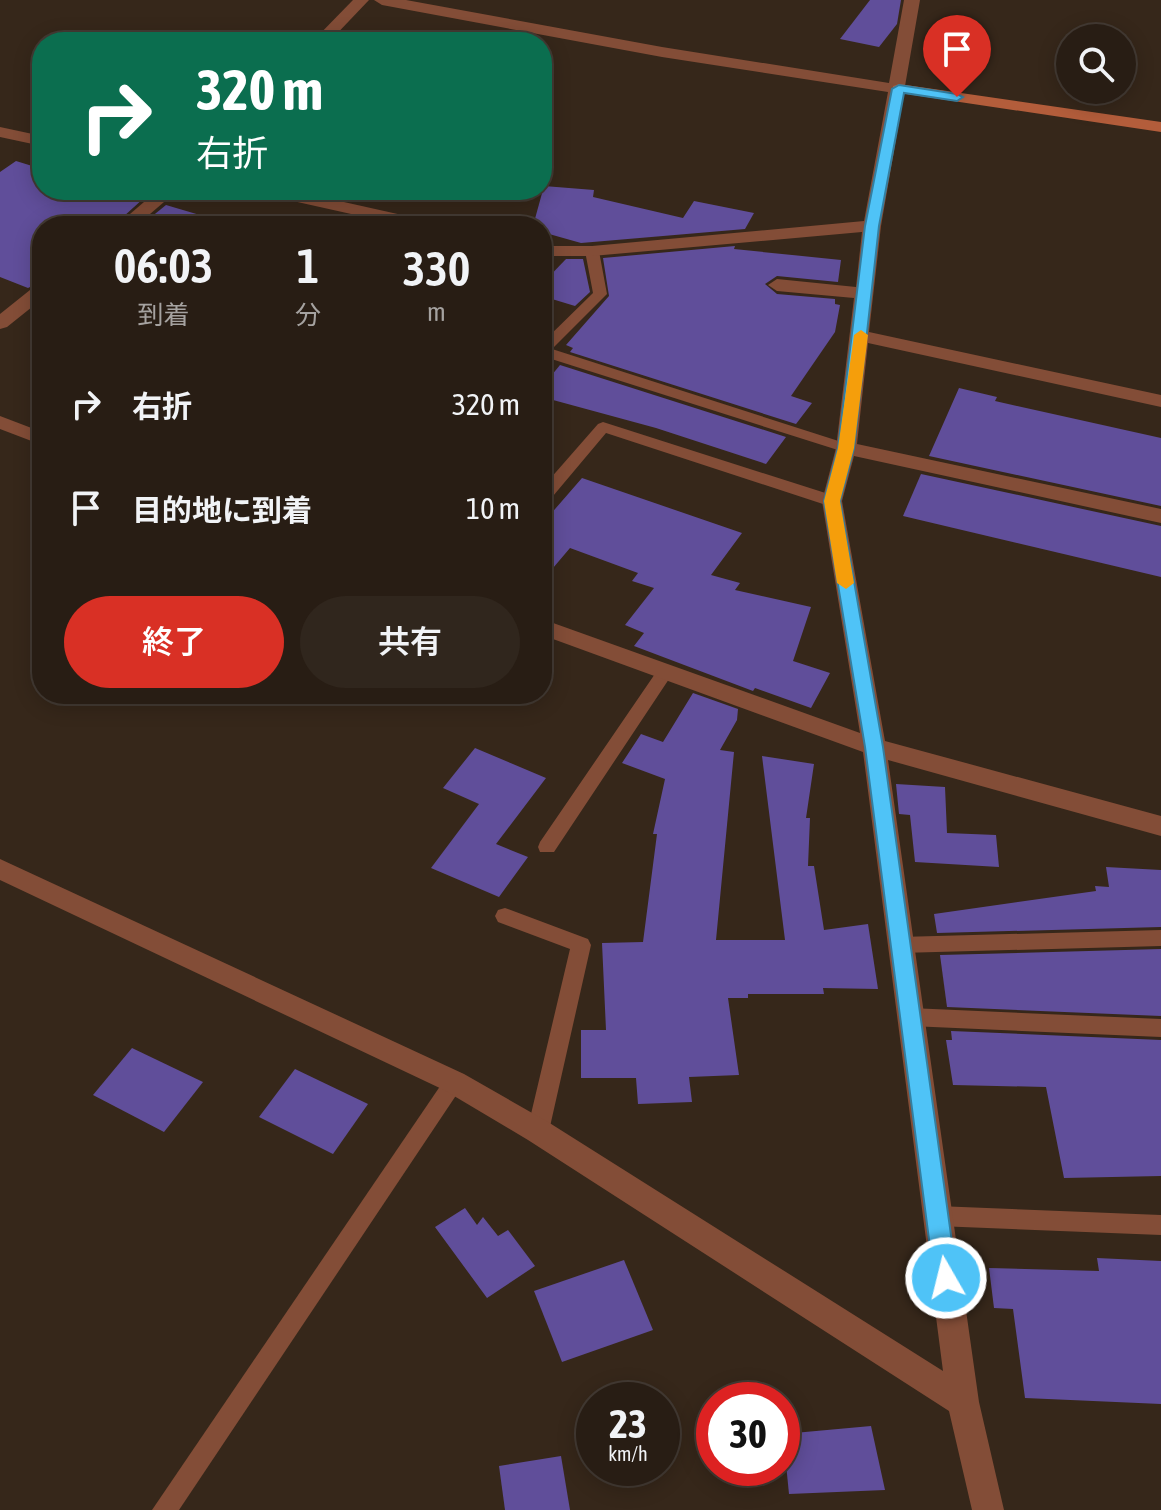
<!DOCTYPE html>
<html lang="ja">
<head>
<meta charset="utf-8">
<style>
	body { margin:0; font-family:"Asap Condensed","Noto Sans JP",sans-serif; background:#30261d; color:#f1f3f6; height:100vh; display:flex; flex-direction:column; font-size:30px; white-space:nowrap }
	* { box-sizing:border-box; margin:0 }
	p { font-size:26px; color:#a5a2a0 }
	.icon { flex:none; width:44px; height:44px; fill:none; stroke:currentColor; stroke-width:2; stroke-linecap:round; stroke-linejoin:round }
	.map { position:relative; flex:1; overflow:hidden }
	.details { position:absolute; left:32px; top:216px; width:520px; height:488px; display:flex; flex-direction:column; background:#281d14; border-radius:32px; box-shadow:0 4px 20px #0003,0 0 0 2px #443b34 }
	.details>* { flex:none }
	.banner { position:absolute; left:32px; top:32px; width:520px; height:168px; border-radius:32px; box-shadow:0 4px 20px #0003,0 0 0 2px #443b34; background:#0b6e4f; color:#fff; overflow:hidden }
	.controls { position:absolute; left:1056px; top:24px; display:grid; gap:16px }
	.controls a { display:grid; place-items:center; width:80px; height:80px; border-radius:50%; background:#281d14; box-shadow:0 4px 20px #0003,0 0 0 2px #443b34; font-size:40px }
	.speed { position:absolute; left:576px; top:1382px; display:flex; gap:16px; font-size:40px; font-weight:700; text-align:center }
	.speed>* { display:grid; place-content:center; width:104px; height:104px; border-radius:50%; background:#281d14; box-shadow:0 4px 20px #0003,0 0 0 2px #443b34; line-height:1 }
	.speed small { font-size:20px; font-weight:400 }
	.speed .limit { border:12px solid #d22; background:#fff; color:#111 }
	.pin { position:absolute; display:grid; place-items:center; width:68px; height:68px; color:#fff; margin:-82px -34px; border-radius:50% 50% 50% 0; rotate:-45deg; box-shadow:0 0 8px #0007 }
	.pin .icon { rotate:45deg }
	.me { position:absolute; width:88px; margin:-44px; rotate:352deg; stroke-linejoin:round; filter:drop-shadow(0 0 6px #0008) }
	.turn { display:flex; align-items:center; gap:28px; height:168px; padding:0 32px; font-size:36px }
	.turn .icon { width:104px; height:104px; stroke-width:2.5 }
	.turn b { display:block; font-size:56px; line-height:68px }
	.eta { display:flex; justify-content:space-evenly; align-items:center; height:136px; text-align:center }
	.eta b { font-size:48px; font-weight:600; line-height:56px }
	.primary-button { display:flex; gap:16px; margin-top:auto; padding:16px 32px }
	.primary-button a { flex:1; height:92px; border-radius:48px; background:#d93025; color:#fff; font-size:32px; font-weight:600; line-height:92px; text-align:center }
	.primary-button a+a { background:#30261d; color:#f1f3f6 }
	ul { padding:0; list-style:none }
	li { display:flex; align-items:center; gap:24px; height:104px; padding:0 32px }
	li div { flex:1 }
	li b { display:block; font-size:30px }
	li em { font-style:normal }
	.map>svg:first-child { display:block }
	.building { fill:#604e9a }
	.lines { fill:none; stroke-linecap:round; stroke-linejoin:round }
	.lane { fill:#834d37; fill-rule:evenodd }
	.street { fill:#834d37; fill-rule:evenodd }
	.secondary { fill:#b35d3b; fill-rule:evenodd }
	.route { fill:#4fc3f7; stroke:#337fa1; stroke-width:2 }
	.slow { fill:#f59e0b }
</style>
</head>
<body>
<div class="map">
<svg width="1161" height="1510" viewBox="0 0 1161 1510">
	<rect width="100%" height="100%" fill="#36271a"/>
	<g class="building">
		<path d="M 870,0 L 901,0 L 897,24 L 879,47 L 840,39 Z"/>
		<path d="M 16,161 L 42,169 L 42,190 L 117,190 L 144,198 L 113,226 L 42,226 L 42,281 L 28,288 L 0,277 L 0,172 Z"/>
		<path d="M 544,186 L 594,190 L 593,197 L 683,218 L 694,201 L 754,213 L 745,229 L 581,243 L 542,232 L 542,226 L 533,226 Z"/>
		<path d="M 166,205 L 210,218 L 209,226 L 160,226 L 150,218 Z"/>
		<path d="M 735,246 L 734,249 L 841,260 L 838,282 L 777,276 L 765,284 L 777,294 L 835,299 L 835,304 L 840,305 L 835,332 L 791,396 L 812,403 L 796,424 L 570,352 L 573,348 L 566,345 L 609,296 L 603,258 Z"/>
		<path d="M 566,259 L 583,259 L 590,292 L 575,306 L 542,296 L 542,284 Z"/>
		<path d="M 560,365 L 786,437 L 766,464 L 656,428 L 542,397 L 542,387 Z"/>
		<path d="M 959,388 L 997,397 L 995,401 L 1161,438 L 1161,506 L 929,456 Z"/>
		<path d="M 921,474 L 1161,526 L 1161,577 L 903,516 Z"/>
		<path d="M 582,478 L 742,533 L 711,575 L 740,583 L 735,590 L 811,607 L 793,661 L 830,673 L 811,708 L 755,688 L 753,691 L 634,646 L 644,633 L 625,625 L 654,588 L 632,581 L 638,573 L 570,548 L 542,581 L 542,524 Z"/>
		<path d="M 693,693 L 738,709 L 737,720 L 720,750 L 734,752 L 716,940 L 785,940 L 762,756 L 814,764 L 806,818 L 810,818 L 808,866 L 814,866 L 824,930 L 868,924 L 878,989 L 823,988 L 824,994 L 748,994 L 748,998 L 728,998 L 739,1075 L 689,1077 L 692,1102 L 638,1104 L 636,1078 L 581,1078 L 581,1030 L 606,1030 L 602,943 L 643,942 L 657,834 L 653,834 L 665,779 L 622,763 L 641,734 L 663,742 Z"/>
		<path d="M 475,748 L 546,778 L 496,844 L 528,857 L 499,897 L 431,868 L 479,804 L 443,788 Z"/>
		<path d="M 896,784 L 945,787 L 947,833 L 996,835 L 999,867 L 915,862 L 910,815 L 899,814 Z"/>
		<path d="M 1106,867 L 1161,870 L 1161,927 L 937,933 L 934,914 L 1096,891 L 1095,886 L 1109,887 Z"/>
		<path d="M 1161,949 L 1161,1016 L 947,1007 L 940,955 Z"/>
		<path d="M 951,1031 L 1161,1040 L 1161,1176 L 1064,1178 L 1046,1087 L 953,1085 L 946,1040 L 952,1040 Z"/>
		<path d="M 132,1048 L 203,1082 L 164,1132 L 93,1095 Z"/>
		<path d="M 295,1069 L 368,1104 L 333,1154 L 259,1117 Z"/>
		<path d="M 465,1208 L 477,1225 L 483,1217 L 498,1236 L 508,1230 L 535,1266 L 487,1298 L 435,1227 Z"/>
		<path d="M 1097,1258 L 1161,1261 L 1161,1404 L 1025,1398 L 1013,1309 L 994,1308 L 989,1268 L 1099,1271 Z"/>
		<path d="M 624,1260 L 653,1330 L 562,1362 L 534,1291 Z"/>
		<path d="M 871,1426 L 885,1490 L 789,1494 L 783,1434 Z"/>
		<path d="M 561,1456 L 570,1510 L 505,1510 L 499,1466 Z"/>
	</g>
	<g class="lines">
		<g class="lane">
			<path d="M 132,216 L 155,223 L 157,226 L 127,223 L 127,217 Z"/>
			<path d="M 592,247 L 599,251 L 607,294 L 552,349 L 851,445 L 851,451 L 841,451 L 542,356 L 542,343 L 593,293 L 585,251 Z"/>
			<path d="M 603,422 L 838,497 L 840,501 L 838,505 L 826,505 L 606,433 L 548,502 L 542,503 L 542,488 L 598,424 Z"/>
			<path d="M 665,666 L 674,672 L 671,676 L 554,852 L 540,852 L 538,847 L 540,842 L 659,668 Z"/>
			<path d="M 505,908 L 588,939 L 591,945 L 549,1131 L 546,1138 L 538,1140 L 530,1138 L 527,1131 L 570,949 L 498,922 L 495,916 L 498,910 Z"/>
			<path d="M 1161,930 L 1161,946 L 900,953 L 893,951 L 890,945 L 893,939 L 900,937 Z"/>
			<path d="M 910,1008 L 1161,1019 L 1161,1037 L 910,1026 L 903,1023 L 900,1017 L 903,1011 Z"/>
			<path d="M 454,1073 L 461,1076 L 464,1082 L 461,1088 L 179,1510 L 152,1510 L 447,1076 Z"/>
			<path d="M 937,1206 L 1161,1215 L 1161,1235 L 937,1226 L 929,1223 L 926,1216 L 929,1209 Z"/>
		</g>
		<g class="street">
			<path d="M 353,0 L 369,0 L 329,42 L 312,42 Z"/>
			<path d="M 374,0 L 406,0 L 662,47 L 889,83 L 904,0 L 920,0 L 905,86 L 907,89 L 904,93 L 881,226 L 869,332 L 1161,395 L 1161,407 L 868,343 L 857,444 L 1161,509 L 1161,523 L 854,456 L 842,501 L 885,741 L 1161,816 L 1161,836 L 888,760 L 979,1402 L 1004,1510 L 972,1510 L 949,1411 L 528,1140 L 444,1090 L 0,880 L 0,859 L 464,1074 L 548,1122 L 943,1371 L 863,752 L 542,635 L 542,619 L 860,733 L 822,501 L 836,448 L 854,298 L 777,291 L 768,285 L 777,279 L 856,287 L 862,232 L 592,256 L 542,256 L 542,246 L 592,246 L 864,221 L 888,92 L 662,57 L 382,5 Z"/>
			<path d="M 0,127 L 42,136 L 42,146 L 0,137 Z"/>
			<path d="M 158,190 L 178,190 L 136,226 L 116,226 Z"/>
			<path d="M 257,190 L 290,190 L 429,221 L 438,226 L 405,226 L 266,195 Z"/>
			<path d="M 42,284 L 42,299 L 7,327 L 0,329 L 0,314 L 35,286 Z"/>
			<path d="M 0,416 L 42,432 L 42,445 L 0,429 Z"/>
		</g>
		<path class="secondary" d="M 899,84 L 1161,122 L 1161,132 L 893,92 L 893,86 Z"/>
	</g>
	<path class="route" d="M 899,85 L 957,94 L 963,97 L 957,101 L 904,93 L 879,226 L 854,448 L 840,501 L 883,747 L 957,1278 L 954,1286 L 946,1289 L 938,1286 L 934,1278 L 865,747 L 824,501 L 838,448 L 865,226 L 892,89 Z"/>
	<path class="slow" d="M 861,330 L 868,335 L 854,448 L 840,501 L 854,583 L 846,589 L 837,583 L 824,501 L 838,448 L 854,335 Z"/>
</svg>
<div class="controls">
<a><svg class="icon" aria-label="search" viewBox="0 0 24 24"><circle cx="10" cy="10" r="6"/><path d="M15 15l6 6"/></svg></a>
</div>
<div class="speed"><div>23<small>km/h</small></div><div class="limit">30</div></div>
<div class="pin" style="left:957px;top:97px;background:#d93025"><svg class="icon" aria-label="arrive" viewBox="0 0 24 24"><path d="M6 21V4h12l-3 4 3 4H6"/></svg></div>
<svg class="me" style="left:946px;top:1278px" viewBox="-20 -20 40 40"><circle r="17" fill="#4fc3f7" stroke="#fff" stroke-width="3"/><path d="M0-11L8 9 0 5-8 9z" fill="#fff"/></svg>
<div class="banner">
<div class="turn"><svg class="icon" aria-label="right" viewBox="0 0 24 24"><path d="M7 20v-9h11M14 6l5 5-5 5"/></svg><div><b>320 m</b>右折</div></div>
</div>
<section class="details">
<div class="eta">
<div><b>06:03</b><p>到着</p></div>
<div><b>1</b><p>分</p></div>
<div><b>330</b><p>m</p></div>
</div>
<ul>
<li><svg class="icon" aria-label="right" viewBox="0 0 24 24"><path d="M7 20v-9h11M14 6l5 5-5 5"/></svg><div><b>右折</b></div><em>320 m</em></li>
<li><svg class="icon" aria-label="arrive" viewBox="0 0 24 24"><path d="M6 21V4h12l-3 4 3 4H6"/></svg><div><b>目的地に到着</b></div><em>10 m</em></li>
</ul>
<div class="primary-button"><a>終了</a><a>共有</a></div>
</section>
</div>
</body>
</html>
